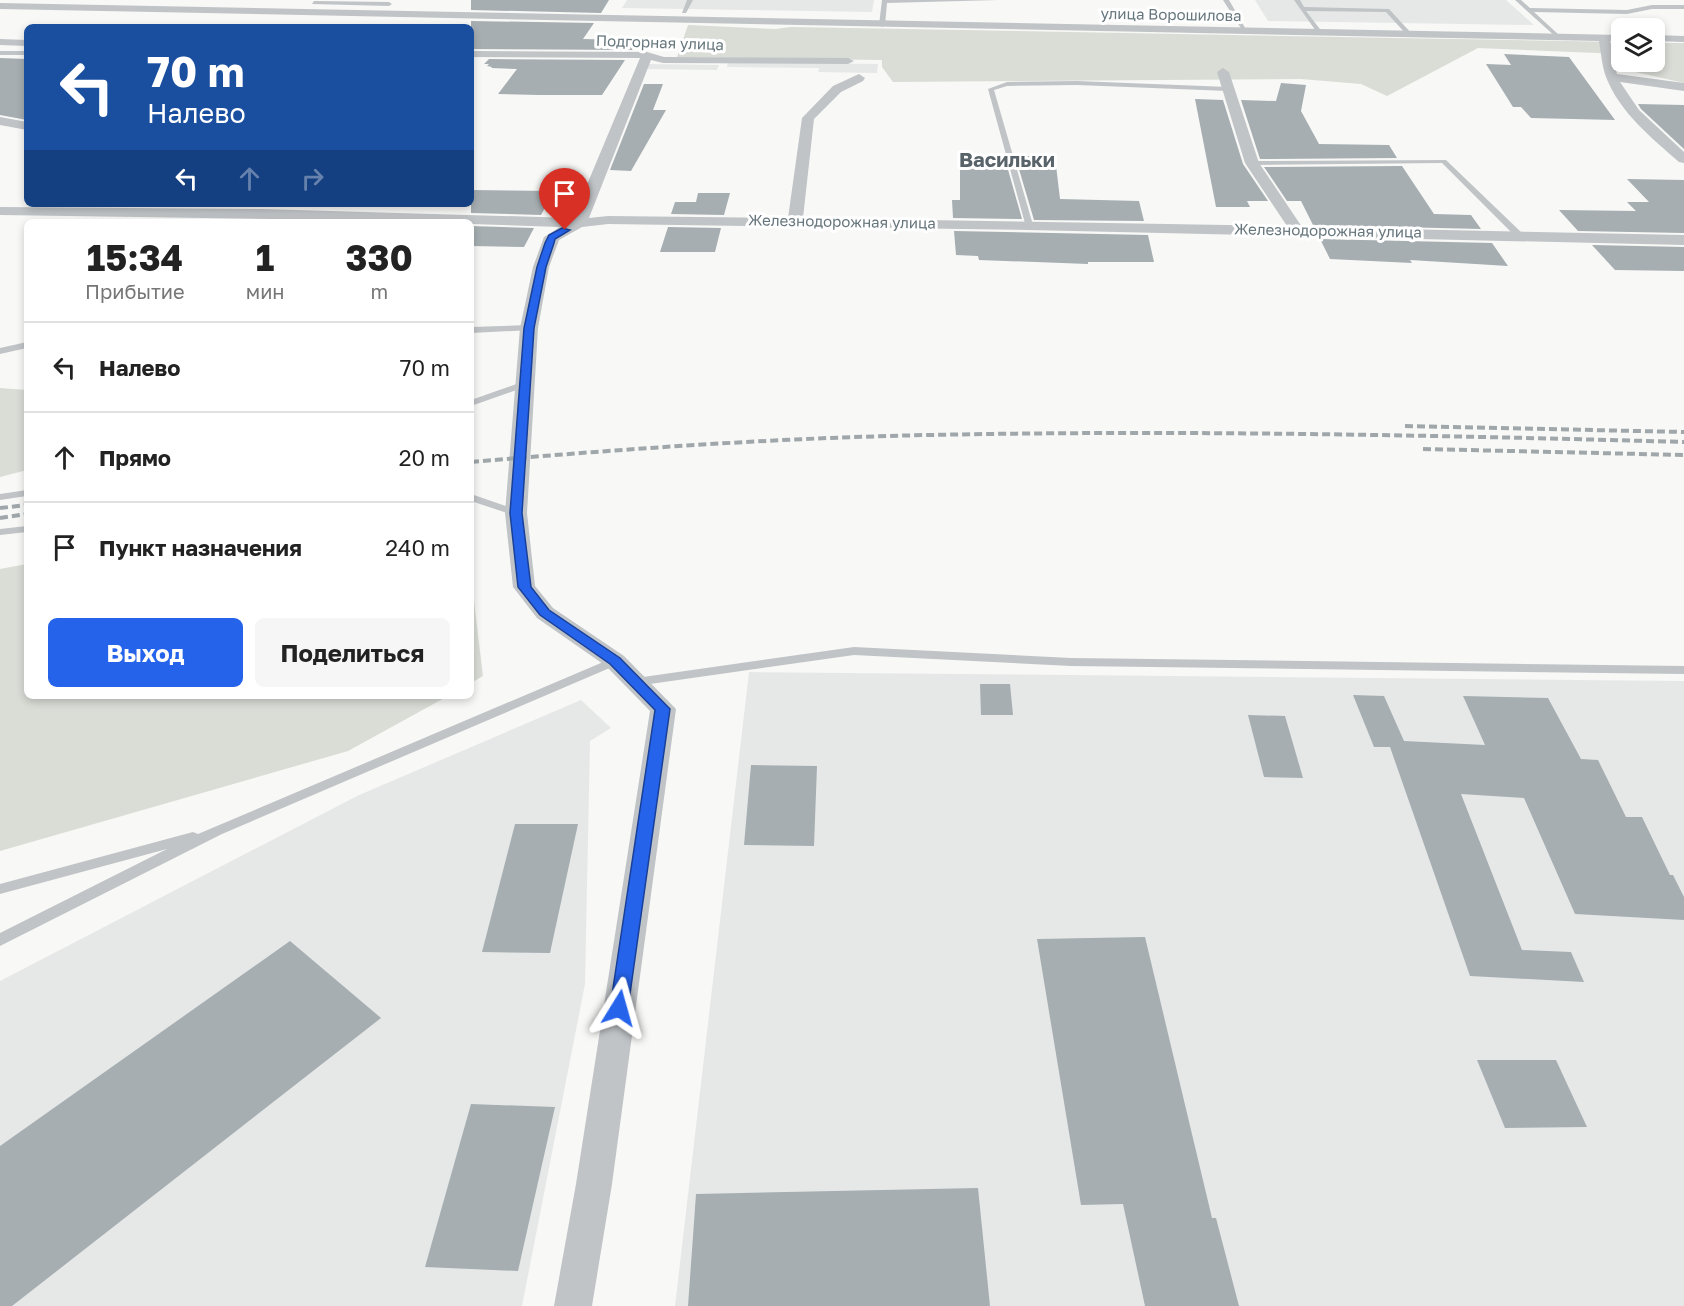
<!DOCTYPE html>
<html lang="ru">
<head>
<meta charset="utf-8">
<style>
	body { margin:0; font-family:"Golos Text",sans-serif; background:#f6f6f6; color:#222; height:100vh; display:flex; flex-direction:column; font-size:22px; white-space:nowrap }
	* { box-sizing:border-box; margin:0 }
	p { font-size:20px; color:#767676 }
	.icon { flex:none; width:33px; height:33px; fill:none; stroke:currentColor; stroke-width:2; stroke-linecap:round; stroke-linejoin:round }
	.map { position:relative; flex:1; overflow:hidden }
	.panel { position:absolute; left:24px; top:219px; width:450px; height:480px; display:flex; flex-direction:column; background:#fff; border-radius:9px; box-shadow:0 3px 9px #0003 }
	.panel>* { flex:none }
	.guide { position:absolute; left:24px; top:24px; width:450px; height:183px; border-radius:9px; box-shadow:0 3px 9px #0003; background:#1a4fa0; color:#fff; overflow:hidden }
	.fabs { position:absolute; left:1611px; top:18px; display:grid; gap:12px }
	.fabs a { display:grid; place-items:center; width:54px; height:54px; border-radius:9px; background:#fff; box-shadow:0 3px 9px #0003; font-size:30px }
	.pin { position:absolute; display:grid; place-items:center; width:51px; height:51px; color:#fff; margin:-62px -26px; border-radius:50% 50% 50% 0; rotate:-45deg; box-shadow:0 0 6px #0007 }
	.pin .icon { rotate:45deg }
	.me { position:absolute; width:66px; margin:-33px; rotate:8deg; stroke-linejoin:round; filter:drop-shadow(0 0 4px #0008) }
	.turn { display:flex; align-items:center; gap:21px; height:126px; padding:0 24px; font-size:27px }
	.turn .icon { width:78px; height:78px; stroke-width:2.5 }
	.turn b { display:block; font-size:42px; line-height:51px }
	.lanes { display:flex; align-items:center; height:57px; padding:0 24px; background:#0003; justify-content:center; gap:30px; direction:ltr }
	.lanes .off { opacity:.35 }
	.eta { display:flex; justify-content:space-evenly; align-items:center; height:102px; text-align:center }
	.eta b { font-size:36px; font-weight:700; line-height:42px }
	.cta { display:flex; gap:12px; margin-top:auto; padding:12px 24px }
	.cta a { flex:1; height:69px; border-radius:9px; background:#2563eb; color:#fff; font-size:24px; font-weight:700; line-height:69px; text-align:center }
	.cta a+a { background:#f6f6f6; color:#222 }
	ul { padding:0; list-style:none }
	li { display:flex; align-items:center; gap:18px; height:90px; padding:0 24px; border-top:2px solid #e0e0e0 }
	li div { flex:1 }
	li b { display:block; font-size:22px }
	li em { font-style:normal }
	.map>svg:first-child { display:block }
	.built { fill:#e6e8e7 }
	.green { fill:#d9ddd6 }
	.building { fill:#a6aeb2 }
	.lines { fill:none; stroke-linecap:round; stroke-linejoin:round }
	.lane { fill:#c0c4c7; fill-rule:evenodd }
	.street { fill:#c0c4c7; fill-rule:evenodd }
	.rail { stroke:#a0a7ab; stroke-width:4; stroke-dasharray:8 4; stroke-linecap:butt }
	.route { fill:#2563eb; stroke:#184099; stroke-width:1.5 }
	.labels { text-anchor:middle; stroke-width:6; stroke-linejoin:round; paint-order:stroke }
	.far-street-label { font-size:15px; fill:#66767d; stroke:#fff }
	.far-district-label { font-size:20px; font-weight:bold; fill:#58636a; stroke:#fff }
</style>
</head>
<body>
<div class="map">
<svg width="1684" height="1306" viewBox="0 0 1684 1306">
	<rect width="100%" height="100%" fill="#f8f8f6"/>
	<g class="built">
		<path d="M 627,0 L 874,0 L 872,12 L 622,8 Z"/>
		<path d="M 1255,0 L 1506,0 L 1534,25 L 1268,21 Z"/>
		<path d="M 728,62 L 878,64 L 877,73 L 818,72 L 819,68 L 727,67 Z"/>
		<path d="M 649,64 L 719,65 L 717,70 L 646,69 Z"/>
		<path d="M 749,672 L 1684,681 L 1684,1306 L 675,1306 Z"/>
		<path d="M 581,700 L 611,728 L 590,741 L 585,984 L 522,1306 L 0,1306 L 0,981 L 357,796 Z"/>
	</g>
	<g class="green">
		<path d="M 688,25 L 775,29 L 791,27 L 1622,42 L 1621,54 L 1478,48 L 1387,96 L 1361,84 L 1301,79 L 893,82 L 882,67 L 882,60 L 677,57 Z"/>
		<path d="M 1655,43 L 1684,43 L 1684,83 L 1622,69 L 1622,62 L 1654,62 Z"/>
		<path d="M 0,388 L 27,390 L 27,470 L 0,477 Z"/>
		<path d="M 27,564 L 27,696 L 448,696 L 348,751 L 0,851 L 0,569 Z"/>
		<path d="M 471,576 L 483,676 L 471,683 Z"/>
	</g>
	<g class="building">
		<path d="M 471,0 L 609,0 L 601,13 L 471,10 Z"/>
		<path d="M 471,21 L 594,23 L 583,39 L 632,40 L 630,43 L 636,43 L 632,50 L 471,49 Z"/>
		<path d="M 1504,54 L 1569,57 L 1615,120 L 1531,118 L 1521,107 L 1513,107 L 1486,64 L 1511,65 Z"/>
		<path d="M 0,58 L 27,59 L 27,120 L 0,115 Z"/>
		<path d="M 489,59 L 625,60 L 602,95 L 538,95 L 498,94 L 517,69 L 491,68 L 492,67 L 487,66 L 489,64 L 484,64 Z"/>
		<path d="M 1281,83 L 1306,85 L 1301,111 L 1319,144 L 1389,145 L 1397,158 L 1260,159 L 1241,100 L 1276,101 Z"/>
		<path d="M 644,84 L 663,84 L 653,110 L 666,110 L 631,171 L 610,170 Z"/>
		<path d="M 1195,99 L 1223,100 L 1243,164 L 1268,201 L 1247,201 L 1250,207 L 1216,207 Z"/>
		<path d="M 1638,104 L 1684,105 L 1684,149 L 1641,109 Z"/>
		<path d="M 1026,156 L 1055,157 L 1060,199 L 1139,201 L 1144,221 L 1034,220 L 1016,159 L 1026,159 Z"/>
		<path d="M 960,158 L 1005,159 L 1022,219 L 953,218 L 952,200 L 960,200 Z"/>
		<path d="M 1402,166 L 1434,214 L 1471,215 L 1481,229 L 1313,225 L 1301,201 L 1287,201 L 1264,167 Z"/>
		<path d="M 1627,179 L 1684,180 L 1684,233 L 1578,231 L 1559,210 L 1636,211 L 1627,202 L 1649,202 Z"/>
		<path d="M 471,190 L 554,191 L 541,215 L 471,213 Z"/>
		<path d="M 698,193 L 730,193 L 724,215 L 671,214 L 675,202 L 696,202 Z"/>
		<path d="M 471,226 L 534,228 L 524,247 L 471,246 Z"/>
		<path d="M 668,227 L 721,228 L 715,252 L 660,252 Z"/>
		<path d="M 954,231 L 1148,235 L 1154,262 L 1088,262 L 1088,264 L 979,260 L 978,256 L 956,255 Z"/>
		<path d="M 1320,239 L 1492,243 L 1508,266 L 1410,260 L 1412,263 L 1330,259 Z"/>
		<path d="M 1592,245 L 1684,247 L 1684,271 L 1615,270 Z"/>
		<path d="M 980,684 L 1010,684 L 1013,715 L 981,715 Z"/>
		<path d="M 1353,695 L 1384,696 L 1404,741 L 1485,745 L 1463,696 L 1548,698 L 1581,759 L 1598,760 L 1626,817 L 1642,817 L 1670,875 L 1673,875 L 1684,897 L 1684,920 L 1575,914 L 1524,798 L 1461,794 L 1522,950 L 1571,952 L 1584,982 L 1470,976 L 1390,747 L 1374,747 Z"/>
		<path d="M 1248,715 L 1285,716 L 1303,778 L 1264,777 Z"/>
		<path d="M 751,765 L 817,766 L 814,846 L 744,845 Z"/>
		<path d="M 515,824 L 578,824 L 550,953 L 482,952 Z"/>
		<path d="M 1145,937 L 1212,1218 L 1216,1218 L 1239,1306 L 1145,1306 L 1123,1204 L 1081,1205 L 1037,939 Z"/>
		<path d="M 290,941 L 381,1018 L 12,1306 L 0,1306 L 0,1146 Z"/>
		<path d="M 1477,1060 L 1556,1060 L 1587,1127 L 1505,1128 Z"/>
		<path d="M 471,1104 L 555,1107 L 518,1271 L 425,1267 Z"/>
		<path d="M 978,1188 L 990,1306 L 688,1306 L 696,1194 Z"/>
	</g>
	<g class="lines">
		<g class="lane">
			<path d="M 687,0 L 693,0 L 686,13 L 682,13 Z"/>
			<path d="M 882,0 L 998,0 L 887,3 L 885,25 L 882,27 L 879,25 Z"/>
			<path d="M 1223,0 L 1229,0 L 1248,33 L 1244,33 Z"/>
			<path d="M 1294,0 L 1300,0 L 1304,7 L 1389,9 L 1412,34 L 1407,35 L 1386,12 L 1306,11 L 1323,33 L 1318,34 Z"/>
			<path d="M 1515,0 L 1521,0 L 1530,8 L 1627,10 L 1652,5 L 1684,5 L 1684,9 L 1652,9 L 1627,14 L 1534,12 L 1559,35 L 1557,38 Z"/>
			<path d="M 314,1 L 389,2 L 392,4 L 389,6 L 312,4 Z"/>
			<rect x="0" y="51" width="27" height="4"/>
			<path d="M 1077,81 L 1228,87 L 1231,89 L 1228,91 L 1077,85 L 1007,86 L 994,90 L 1033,225 L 1026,227 L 988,89 L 1007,82 Z"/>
			<path d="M 1446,160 L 1522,233 L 1522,237 L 1516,237 L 1442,163 L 1252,165 L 1249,163 L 1252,161 Z"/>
			<path d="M 529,325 L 533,328 L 532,330 L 471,333 L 471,327 Z"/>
			<path d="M 27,342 L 27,348 L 0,354 L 0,348 Z"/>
			<path d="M 525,381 L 530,384 L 528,386 L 471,406 L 471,400 Z"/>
			<path d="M 27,490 L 27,496 L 0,500 L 0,494 Z"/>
			<path d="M 471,494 L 520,511 L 521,513 L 516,516 L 471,501 Z"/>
			<path d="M 27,526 L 27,532 L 0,535 L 0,529 Z"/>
			<path d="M 854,647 L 1071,658 L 1684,666 L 1684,674 L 1071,666 L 854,655 L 636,686 L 630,682 L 636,678 Z"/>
			<path d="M 615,657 L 621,661 L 619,664 L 222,834 L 0,946 L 0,933 L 167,849 L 0,894 L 0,884 L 193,832 L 198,834 Z"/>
		</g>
		<g class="street">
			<path d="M 0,3 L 1622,35 L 1622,41 L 1610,41 L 1617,74 L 1684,83 L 1684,91 L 1620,82 L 1639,110 L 1684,152 L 1684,163 L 1679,162 C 1652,138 1620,113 1606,77 C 1602,66 1601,53 1599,41 L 0,9 Z"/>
			<path d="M 1654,35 L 1684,36 L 1684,42 L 1654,41 Z"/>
			<path d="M 0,39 L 27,40 L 27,46 L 0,45 Z"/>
			<path d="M 471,51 L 647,52 L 664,57 L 848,58 L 854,61 L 848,64 L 663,63 L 651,60 L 589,218 L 608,216 L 788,218 L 802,118 L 833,86 L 859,74 L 865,78 L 863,81 L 841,92 L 814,119 L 803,218 L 1287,226 L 1245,163 L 1217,72 L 1223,68 L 1229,72 L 1259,163 L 1302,227 L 1684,235 L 1684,245 L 1029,230 L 608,224 L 582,227 L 559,240 L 549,267 L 538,328 L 527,513 L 535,586 L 553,608 L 624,656 L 676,709 L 612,1184 L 592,1306 L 554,1306 L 576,1184 L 650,711 L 606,666 L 537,618 L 513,587 L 505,513 L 520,328 L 533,267 L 544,237 L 560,227 L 471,224 L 471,222 L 0,215 L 0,207 L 262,209 L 573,218 L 640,58 L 471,57 Z"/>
			<path d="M 0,117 L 27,122 L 27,130 L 0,125 Z"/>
		</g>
		<g class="rail">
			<path d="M 1405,426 L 1684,432"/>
			<path d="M 1423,449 L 1684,455"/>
			<path d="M 471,462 C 623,449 775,438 928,435 C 1180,430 1432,435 1684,442"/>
			<path d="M 0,508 L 27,505"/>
			<path d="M 0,518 L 27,514"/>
		</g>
	</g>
	<path class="route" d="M 562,228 L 570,230 L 555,239 L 554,243 L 546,267 L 534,328 L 522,513 L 531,587 L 549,610 L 620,658 L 670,709 L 628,1008 L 625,1013 L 619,1016 L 613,1013 L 610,1008 L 655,710 L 610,664 L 540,615 L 518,587 L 510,513 L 524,328 L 537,267 L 545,243 L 549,235 Z"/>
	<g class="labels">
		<g class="far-street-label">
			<text transform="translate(1171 15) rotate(1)" y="5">улица Ворошилова</text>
			<text transform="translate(660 43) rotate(2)" y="5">Подгорная улица</text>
			<text transform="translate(842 222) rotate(1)" y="5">Железнодорожная улица</text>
			<text transform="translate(1328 231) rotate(1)" y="5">Железнодорожная улица</text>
		</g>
		<g class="far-district-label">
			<text x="1007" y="167">Васильки</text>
		</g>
	</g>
</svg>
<div class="fabs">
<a><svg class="icon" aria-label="layers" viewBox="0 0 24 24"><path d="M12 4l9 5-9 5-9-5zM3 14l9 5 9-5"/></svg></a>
</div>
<div class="pin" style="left:565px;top:230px;background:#d93025"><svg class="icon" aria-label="arrive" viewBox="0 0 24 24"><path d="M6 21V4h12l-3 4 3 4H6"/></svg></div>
<svg class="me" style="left:619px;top:1008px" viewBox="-20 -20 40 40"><path d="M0-17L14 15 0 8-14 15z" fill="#2563eb" stroke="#fff" stroke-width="4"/></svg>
<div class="guide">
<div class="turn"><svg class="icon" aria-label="left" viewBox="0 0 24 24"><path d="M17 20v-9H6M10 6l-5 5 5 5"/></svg><div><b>70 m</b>Налево</div></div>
<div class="lanes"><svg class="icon" aria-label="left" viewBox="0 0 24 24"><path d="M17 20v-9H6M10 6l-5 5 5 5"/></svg><svg class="icon off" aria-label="ahead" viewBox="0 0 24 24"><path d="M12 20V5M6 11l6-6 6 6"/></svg><svg class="icon off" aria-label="right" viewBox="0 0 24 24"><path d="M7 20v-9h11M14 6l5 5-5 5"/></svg></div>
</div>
<section class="panel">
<div class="eta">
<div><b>15:34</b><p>Прибытие</p></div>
<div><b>1</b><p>мин</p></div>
<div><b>330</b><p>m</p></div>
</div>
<ul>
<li><svg class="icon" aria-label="left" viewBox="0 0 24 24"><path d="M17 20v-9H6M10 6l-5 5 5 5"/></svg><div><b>Налево</b></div><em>70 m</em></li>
<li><svg class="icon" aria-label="ahead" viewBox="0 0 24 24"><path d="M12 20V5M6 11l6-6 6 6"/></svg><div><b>Прямо</b></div><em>20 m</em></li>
<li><svg class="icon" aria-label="arrive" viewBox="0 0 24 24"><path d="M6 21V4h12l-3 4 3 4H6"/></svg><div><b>Пункт назначения</b></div><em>240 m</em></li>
</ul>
<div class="cta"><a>Выход</a><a>Поделиться</a></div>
</section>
</div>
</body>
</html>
